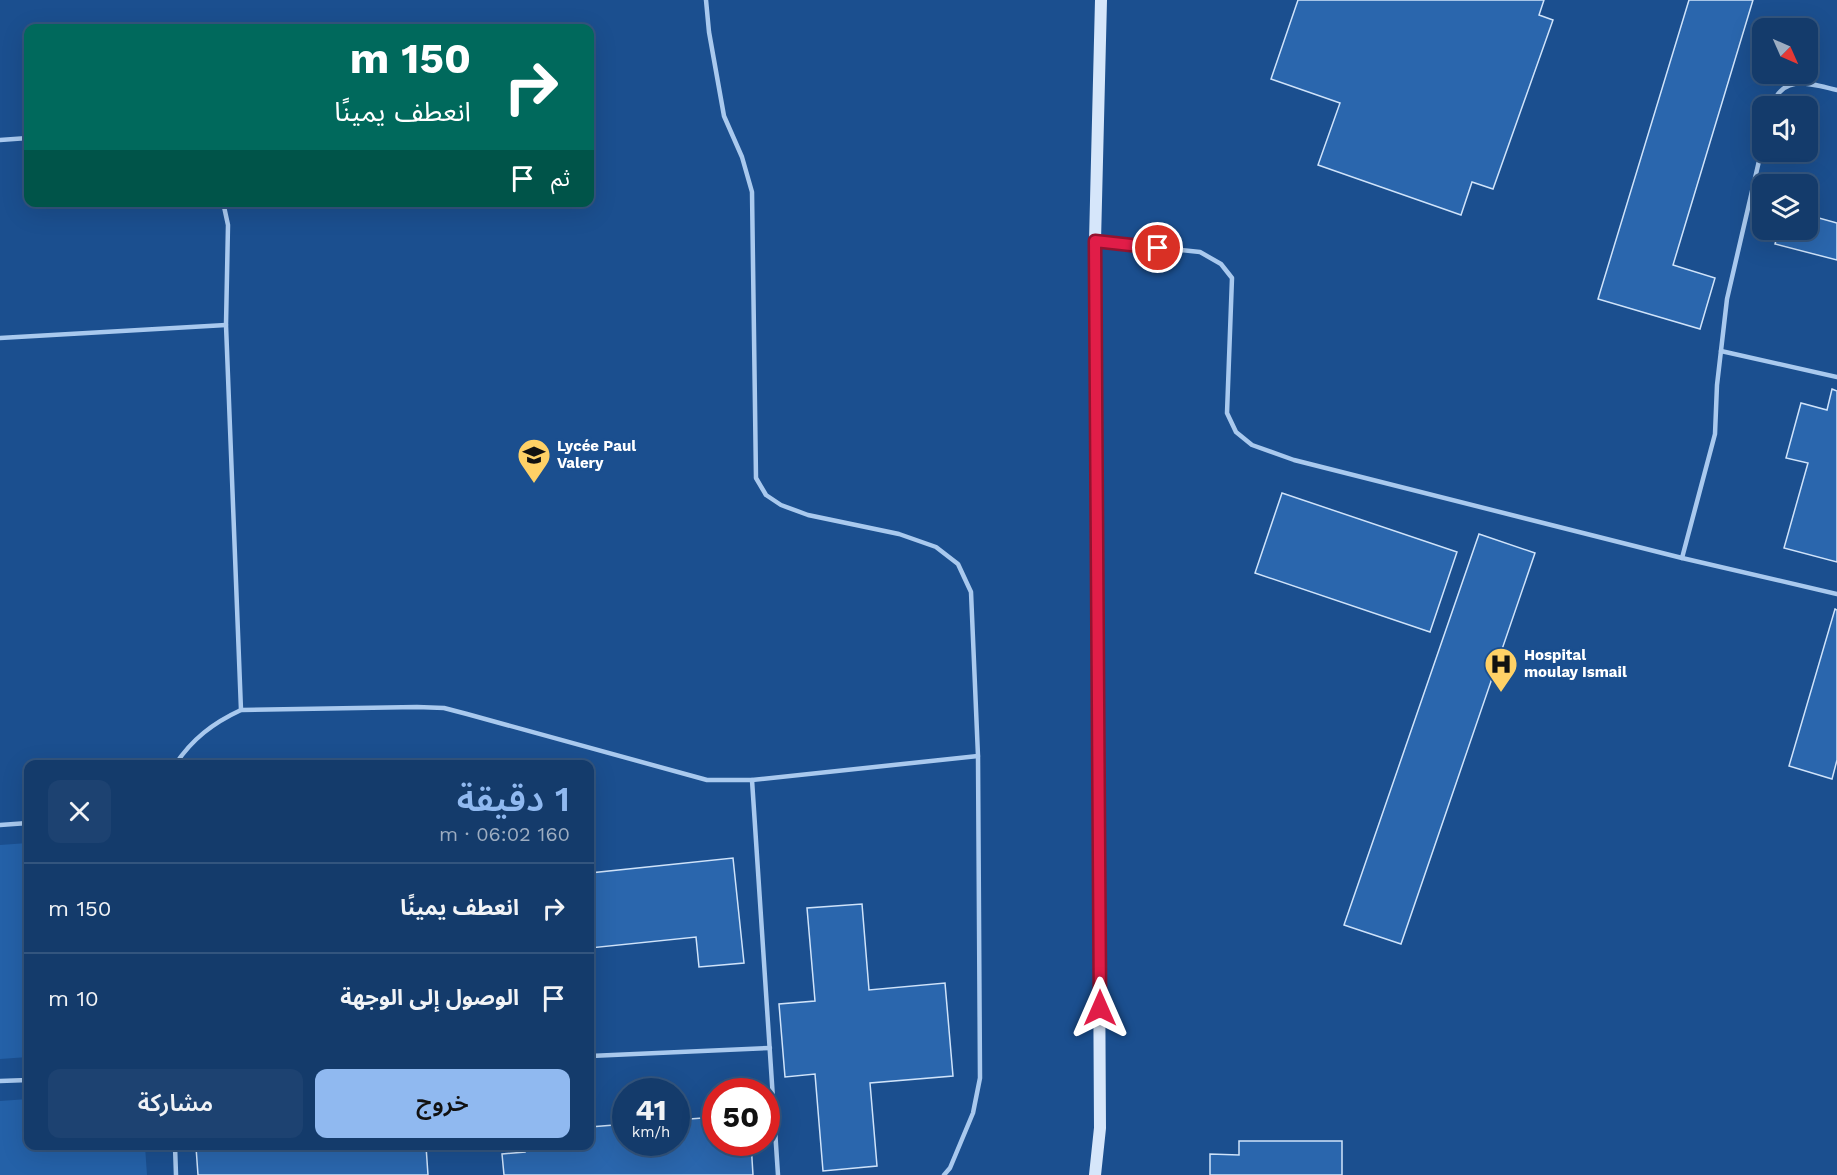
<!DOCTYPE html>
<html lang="ar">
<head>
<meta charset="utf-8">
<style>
	body { margin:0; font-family:"Work Sans","Noto Sans Arabic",sans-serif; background:#1d4271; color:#f1f3f6; direction:rtl; height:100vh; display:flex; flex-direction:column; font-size:22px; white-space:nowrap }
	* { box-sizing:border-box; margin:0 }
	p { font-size:20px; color:#9dadc1 }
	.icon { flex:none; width:33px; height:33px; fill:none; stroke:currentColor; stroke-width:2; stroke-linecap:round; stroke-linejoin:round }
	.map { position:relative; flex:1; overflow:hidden; direction:ltr }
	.drawer { position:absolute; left:24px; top:760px; width:570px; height:390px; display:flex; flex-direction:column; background:#143b6b; border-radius:12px; box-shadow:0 6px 24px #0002,0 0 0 2px #33557e; direction:rtl }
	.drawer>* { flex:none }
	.banner { position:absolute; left:24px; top:24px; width:570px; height:183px; border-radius:12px; box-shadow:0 6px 24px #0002,0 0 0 2px #33557e; direction:rtl; background:#00695c; color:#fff; overflow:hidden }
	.needle { width:39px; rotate:135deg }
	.buttons { position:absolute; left:1752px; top:18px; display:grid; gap:12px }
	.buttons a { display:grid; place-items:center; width:66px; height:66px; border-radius:12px; background:#143b6b; box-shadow:0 6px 24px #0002,0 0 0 2px #33557e; font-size:30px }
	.speed { position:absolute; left:612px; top:1078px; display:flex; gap:12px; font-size:30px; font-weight:700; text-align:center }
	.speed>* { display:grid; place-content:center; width:78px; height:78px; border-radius:50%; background:#143b6b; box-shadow:0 6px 24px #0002,0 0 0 2px #33557e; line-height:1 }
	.speed small { font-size:15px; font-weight:400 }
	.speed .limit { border:9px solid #d22; background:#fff; color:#111 }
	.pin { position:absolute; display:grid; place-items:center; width:51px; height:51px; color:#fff; margin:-26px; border:3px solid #fff; border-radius:50%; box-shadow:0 2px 6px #0007 }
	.me { position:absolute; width:66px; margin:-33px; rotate:0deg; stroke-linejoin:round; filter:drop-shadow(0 0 4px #0008) }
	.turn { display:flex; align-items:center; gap:21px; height:126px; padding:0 24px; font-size:27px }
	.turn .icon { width:78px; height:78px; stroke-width:2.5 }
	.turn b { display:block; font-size:42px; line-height:51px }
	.then { display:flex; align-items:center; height:57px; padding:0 24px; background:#0003; gap:12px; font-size:22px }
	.round { display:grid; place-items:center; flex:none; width:63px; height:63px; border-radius:12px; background:#1d4271 }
	.head { display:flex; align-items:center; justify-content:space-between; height:102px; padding:0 24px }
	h1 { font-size:36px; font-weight:600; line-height:45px; color:#90b9f0 }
	.action { display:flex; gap:12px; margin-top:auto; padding:12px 24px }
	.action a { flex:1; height:69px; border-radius:12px; background:#90b9f0; color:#111; font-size:24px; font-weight:600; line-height:69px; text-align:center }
	.action a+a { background:#1d4271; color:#f1f3f6 }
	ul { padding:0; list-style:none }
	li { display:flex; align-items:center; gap:18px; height:90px; padding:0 24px; border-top:2px solid #33557e }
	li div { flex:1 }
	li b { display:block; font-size:22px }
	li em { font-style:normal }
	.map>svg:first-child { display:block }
	.green { fill:#2461a8 }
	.building { fill:#2a66ad; stroke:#cfe3fa; stroke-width:1.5 }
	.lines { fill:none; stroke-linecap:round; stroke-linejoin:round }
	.service { stroke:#a9c9ee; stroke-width:4.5 }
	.secondary { stroke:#d6e6fa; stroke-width:12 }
	.route-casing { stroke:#92132f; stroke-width:15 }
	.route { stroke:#e11d48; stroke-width:10 }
	.labels { text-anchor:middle; stroke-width:6; stroke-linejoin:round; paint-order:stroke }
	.poi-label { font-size:15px; font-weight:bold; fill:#fff; stroke:#1b4f8f; text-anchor:start }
</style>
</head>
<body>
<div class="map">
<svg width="1837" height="1175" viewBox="0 0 1837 1175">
	<rect width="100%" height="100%" fill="#1b4f8f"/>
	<g class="green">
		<path d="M 28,843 L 28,1057 L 0,1059 L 0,845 Z"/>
		<path d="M 28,1099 L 28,1146 L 145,1146 L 147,1175 L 0,1175 L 0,1101 Z"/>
	</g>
	<g class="building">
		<path d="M 1298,0 L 1544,0 L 1539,15 L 1553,20 L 1493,189 L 1472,182 L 1461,215 L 1318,165 L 1340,103 L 1271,79 Z"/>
		<path d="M 1689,0 L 1753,0 L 1673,265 L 1715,278 L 1700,329 L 1598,299 Z"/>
		<path d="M 1808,215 L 1837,223 L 1837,260 L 1775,244 L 1779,230 L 1808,230 Z"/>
		<path d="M 1832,389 L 1837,391 L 1837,562 L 1784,548 L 1808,463 L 1786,458 L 1801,403 L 1827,410 Z"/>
		<path d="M 1282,493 L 1457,552 L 1430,632 L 1255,573 Z"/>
		<path d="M 1479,534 L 1535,553 L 1401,944 L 1344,925 Z"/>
		<path d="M 1835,609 L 1837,610 L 1837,760 L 1832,779 L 1789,766 Z"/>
		<path d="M 733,858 L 744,963 L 699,967 L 696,937 L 590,948 L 590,873 Z"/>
		<path d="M 862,904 L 869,990 L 945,983 L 953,1076 L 870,1083 L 877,1166 L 823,1171 L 815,1074 L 785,1077 L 779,1004 L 815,1001 L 807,908 Z"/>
		<path d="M 716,1117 L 716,1143 L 751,1143 L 753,1175 L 504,1175 L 502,1154 L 525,1152 L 524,1146 L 590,1146 L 590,1127 L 626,1124 L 626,1143 L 676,1143 L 676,1120 Z"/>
		<path d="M 1239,1141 L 1342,1141 L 1342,1175 L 1210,1175 L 1210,1154 L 1239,1155 Z"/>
		<path d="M 217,1146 L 426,1146 L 428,1175 L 198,1175 L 196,1147 Z"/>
	</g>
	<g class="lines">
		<g class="service">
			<path d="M 1772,106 C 1783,73 1811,84 1837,90"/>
			<path d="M 0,140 L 28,138"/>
			<path d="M 223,202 L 228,225 L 226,325 L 241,710"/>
			<path d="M 1095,241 L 1200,252 L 1221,264 L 1232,278 L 1227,413 L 1236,432 L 1252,445 L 1294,460 L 1682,558 L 1837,594"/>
			<path d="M 0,338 L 226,325"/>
			<path d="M 1721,351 L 1837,377"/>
			<path d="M 1682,558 L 1715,434 L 1717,385 L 1727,299 L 1762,148"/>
			<path d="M 175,765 C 192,739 213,723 241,710 L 417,707 L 444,708 L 467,714 L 707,780 L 752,780 L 978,756 L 971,592 L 958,564 L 936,547 L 899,534 L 808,515 L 781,505 L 766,495 L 756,478 L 752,192 L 742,157 L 724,116 L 709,32 L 706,0"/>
			<path d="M 752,780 L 778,1175"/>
			<path d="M 0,825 L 28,823"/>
			<path d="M 590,1056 L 770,1048"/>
			<path d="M 0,1081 L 28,1080"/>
			<path d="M 175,1146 L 176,1175"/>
			<path d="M 944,1175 L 950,1168 L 973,1113 L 980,1078 L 978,756"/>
		</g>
		<path class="secondary" d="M 1095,1175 L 1100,1128 L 1095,241 L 1101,0"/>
	</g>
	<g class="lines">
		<defs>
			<path id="route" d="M 1100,1008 L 1095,241 L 1158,248"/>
		</defs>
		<use href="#route" class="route-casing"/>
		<use href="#route" class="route"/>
	</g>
	<defs>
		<symbol id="school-pin" viewBox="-11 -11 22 30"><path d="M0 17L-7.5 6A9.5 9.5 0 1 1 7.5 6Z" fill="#ffd166" stroke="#1b4f8f"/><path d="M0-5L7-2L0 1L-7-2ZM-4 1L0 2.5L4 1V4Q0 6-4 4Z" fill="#111"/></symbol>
		<symbol id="hospital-pin" viewBox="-11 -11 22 30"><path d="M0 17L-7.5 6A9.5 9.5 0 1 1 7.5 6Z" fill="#ffd166" stroke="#1b4f8f"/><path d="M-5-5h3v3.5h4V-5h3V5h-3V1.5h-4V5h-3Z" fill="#111"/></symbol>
	</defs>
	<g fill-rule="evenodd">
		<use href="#school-pin" x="515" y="436" width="38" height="52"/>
		<use href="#hospital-pin" x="1482" y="645" width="38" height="52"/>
	</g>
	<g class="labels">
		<g class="poi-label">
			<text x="557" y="451">Lycée Paul<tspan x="557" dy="17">Valery</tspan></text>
			<text x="1524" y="660">Hospital<tspan x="1524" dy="17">moulay Ismail</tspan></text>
		</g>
	</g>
</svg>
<div class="buttons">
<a><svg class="needle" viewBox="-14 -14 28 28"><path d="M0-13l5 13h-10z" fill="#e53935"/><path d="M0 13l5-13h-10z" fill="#9dadc1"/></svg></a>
<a><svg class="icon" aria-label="sound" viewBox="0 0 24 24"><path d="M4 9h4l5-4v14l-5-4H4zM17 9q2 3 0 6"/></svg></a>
<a><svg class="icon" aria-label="layers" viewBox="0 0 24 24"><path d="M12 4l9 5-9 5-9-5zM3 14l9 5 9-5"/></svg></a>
</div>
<div class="speed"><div>41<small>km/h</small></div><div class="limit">50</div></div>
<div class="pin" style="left:1158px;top:248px;background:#d93025"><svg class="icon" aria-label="arrive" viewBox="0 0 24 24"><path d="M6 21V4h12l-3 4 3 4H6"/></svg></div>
<svg class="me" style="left:1100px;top:1008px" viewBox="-20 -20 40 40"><path d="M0-17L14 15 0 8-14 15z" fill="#e11d48" stroke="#fff" stroke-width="4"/></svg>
<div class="banner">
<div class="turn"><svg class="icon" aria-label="right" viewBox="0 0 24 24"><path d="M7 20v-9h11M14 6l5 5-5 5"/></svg><div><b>150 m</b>انعطف يمينًا</div></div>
<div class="then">ثم<svg class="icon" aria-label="arrive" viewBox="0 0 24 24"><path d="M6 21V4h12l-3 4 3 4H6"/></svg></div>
</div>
<section class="drawer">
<div class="head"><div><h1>1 دقيقة</h1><p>160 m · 06:02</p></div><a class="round"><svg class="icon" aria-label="close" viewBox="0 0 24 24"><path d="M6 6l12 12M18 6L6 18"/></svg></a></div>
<ul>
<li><svg class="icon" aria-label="right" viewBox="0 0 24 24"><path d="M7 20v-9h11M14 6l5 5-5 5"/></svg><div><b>انعطف يمينًا</b></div><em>150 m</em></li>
<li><svg class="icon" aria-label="arrive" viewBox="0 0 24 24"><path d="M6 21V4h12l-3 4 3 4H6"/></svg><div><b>الوصول إلى الوجهة</b></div><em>10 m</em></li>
</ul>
<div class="action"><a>خروج</a><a>مشاركة</a></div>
</section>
</div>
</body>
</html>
